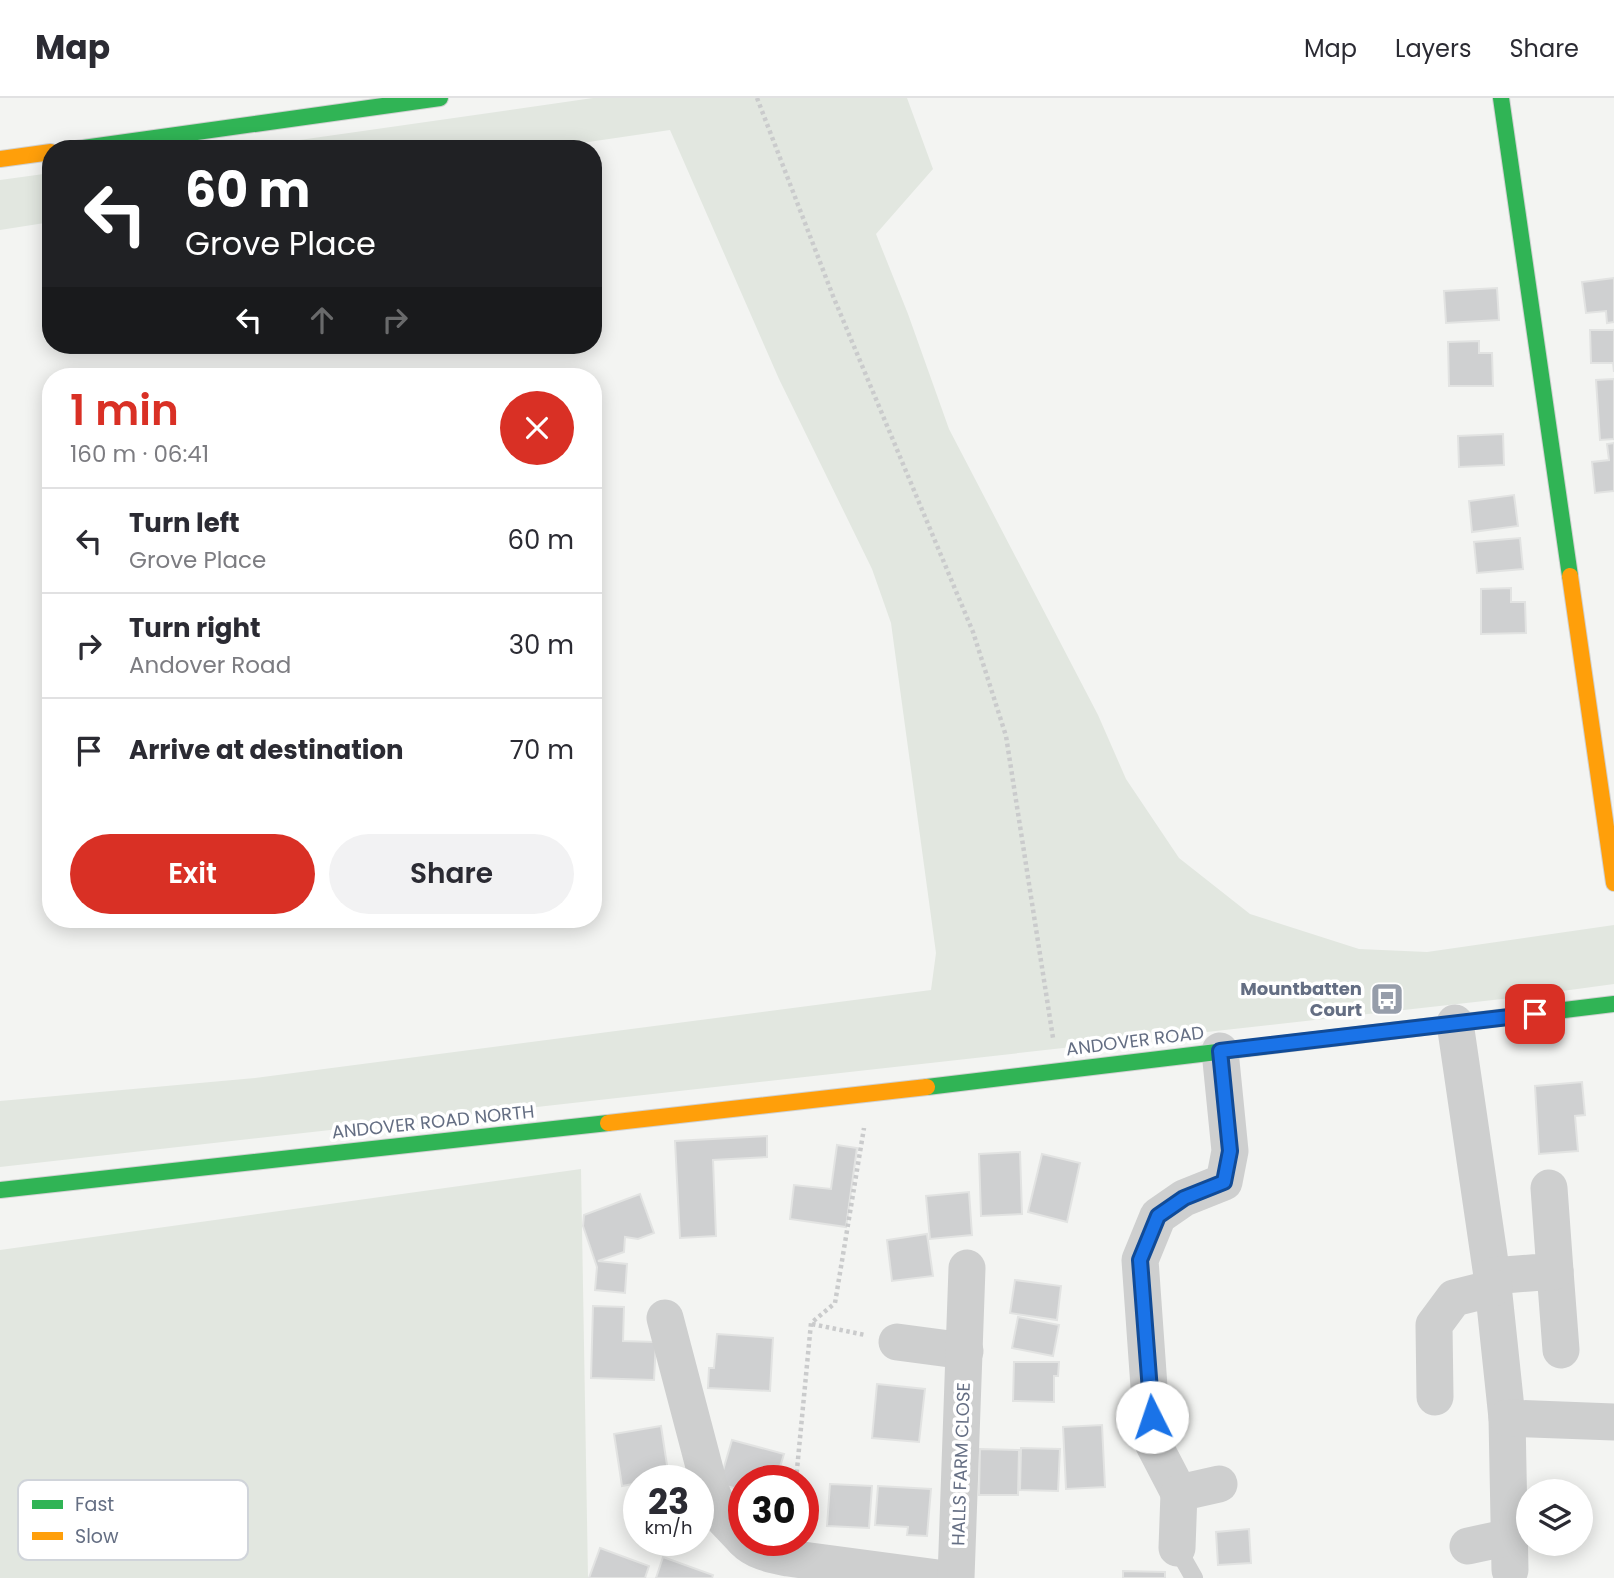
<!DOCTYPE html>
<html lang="en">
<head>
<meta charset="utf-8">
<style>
	body { margin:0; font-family:Poppins,sans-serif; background:#f2f2f3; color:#2b2b33; height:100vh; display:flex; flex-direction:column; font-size:26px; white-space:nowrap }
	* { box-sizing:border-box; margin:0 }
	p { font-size:23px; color:#7c7c81 }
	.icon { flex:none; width:38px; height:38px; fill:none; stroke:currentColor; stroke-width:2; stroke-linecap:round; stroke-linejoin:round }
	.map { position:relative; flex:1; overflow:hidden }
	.panel { position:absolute; left:42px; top:270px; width:560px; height:560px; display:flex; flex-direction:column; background:#fff; border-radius:28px; box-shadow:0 4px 18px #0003 }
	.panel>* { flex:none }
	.hud { position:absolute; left:42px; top:42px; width:560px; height:214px; border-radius:28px; box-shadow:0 4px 18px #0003; background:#202124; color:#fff; overflow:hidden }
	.tools { position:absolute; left:1516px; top:1381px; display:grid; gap:14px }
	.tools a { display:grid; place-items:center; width:77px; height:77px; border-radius:50%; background:#fff; box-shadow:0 4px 18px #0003; font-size:35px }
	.speed { position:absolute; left:623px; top:1367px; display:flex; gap:14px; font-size:35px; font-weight:700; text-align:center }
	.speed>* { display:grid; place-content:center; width:91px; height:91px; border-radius:50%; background:#fff; box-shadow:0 4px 18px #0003; line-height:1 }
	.speed small { font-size:18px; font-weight:400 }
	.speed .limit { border:10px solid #d22; background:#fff; color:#111 }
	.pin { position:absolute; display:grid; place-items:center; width:60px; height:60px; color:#fff; margin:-30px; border-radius:14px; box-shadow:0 4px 10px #0006 }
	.me { position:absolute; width:77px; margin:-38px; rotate:356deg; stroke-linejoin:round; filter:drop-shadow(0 0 5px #0008) }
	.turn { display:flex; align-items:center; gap:24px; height:147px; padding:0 28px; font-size:32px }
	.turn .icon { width:91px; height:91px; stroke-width:2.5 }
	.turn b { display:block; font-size:49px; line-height:60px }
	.lanes { display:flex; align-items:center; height:66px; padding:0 28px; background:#0003; justify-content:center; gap:35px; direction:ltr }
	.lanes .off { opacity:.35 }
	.round { display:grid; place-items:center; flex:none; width:74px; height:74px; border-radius:37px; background:#f2f2f3 }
	.head { display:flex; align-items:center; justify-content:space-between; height:119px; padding:0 28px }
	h1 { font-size:42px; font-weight:600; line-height:52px; color:#d93025 }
	.button { display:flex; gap:14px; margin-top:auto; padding:14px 28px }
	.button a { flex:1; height:80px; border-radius:42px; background:#d93025; color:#fff; font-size:28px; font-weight:600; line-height:80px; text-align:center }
	.button a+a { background:#f2f2f3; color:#2b2b33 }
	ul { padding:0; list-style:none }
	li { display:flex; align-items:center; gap:21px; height:105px; padding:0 28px; border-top:2px solid #e1e1e2 }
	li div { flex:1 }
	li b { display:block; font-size:26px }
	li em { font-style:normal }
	header { display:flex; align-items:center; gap:42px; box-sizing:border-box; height:98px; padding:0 35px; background:#fff; border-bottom:2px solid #e1e1e2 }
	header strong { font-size:33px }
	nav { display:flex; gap:38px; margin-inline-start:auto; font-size:24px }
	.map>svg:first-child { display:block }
	.green { fill:#e2e7e0 }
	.building { fill:#cfd0d1; stroke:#e2e3e2; stroke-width:2 }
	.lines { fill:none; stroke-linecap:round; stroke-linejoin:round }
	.fast-casing { stroke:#d0d1d1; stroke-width:18 }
	.slow-casing { stroke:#d0d1d1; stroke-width:18 }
	.path { stroke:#cacbcc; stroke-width:4.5; stroke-dasharray:3.5 3.5; stroke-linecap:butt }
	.lane { stroke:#cecfcf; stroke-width:18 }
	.street { stroke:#cecfcf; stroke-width:37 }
	.fast { stroke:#30b455; stroke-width:16 }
	.slow { stroke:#ff9f0a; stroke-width:16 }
	.route-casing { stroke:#114b97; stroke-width:18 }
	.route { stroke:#1a73e8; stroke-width:12 }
	.labels { text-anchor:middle; stroke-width:7; stroke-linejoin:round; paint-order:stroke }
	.poi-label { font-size:18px; font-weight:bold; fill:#646e83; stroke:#fff; text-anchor:end }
	.street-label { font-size:18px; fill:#646e83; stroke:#fff }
	.key { fill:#fff; stroke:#d0d4da; stroke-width:2 }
	.key-label { font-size:19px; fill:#646e83 }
</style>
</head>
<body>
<header>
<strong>Map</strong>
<nav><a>Map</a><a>Layers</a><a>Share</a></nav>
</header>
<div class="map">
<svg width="1614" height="1480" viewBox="0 0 1614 1480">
	<rect width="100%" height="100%" fill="#f3f4f2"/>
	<g class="green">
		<path d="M 593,0 L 907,0 L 933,71 L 876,136 L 908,216 L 949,331 L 1098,617 L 1126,681 L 1179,760 L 1250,816 L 1359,851 L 1427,854 L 1614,827 L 1614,886 L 1511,900 L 0,1069 L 0,1003 L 255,980 L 931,892 L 936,855 L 891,525 L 872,471 L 779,281 L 670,32 L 541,51 L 237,51 Z"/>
		<path d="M 51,75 L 51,124 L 0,132 L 0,82 Z"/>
		<path d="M 581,1071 L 588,1480 L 0,1480 L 0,1152 Z"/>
	</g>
	<g class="building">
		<path d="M 1614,180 L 1614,224 L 1607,225 L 1606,213 L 1586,215 L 1582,184 Z"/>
		<path d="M 1497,190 L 1499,222 L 1446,225 L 1444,193 Z"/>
		<path d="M 1590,232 L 1614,232 L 1614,274 L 1613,265 L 1591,265 Z"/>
		<path d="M 1479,243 L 1479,255 L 1492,255 L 1493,288 L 1449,288 L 1448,244 Z"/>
		<path d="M 1614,281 L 1614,341 L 1600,342 L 1596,282 Z"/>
		<path d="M 1503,336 L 1504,367 L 1459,369 L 1458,338 Z"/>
		<path d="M 1614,345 L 1614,393 L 1595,395 L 1592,364 L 1609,362 L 1607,346 Z"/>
		<path d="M 1514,397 L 1518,428 L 1472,434 L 1469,403 Z"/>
		<path d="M 1520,440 L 1523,471 L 1477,475 L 1474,444 Z"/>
		<path d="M 1511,490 L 1511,504 L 1525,504 L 1526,535 L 1481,536 L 1481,491 Z"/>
		<path d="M 1582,984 L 1585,1017 L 1575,1018 L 1578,1053 L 1539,1056 L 1535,988 Z"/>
		<path d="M 767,1038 L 767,1059 L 713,1062 L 716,1138 L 680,1140 L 675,1043 Z"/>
		<path d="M 837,1047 L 857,1050 L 846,1129 L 790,1121 L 794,1087 L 831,1091 Z"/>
		<path d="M 1020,1054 L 1022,1116 L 981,1118 L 979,1056 Z"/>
		<path d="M 1042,1056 L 1080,1065 L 1067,1124 L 1028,1114 Z"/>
		<path d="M 969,1094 L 972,1137 L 930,1141 L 926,1098 Z"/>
		<path d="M 640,1096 L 654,1135 L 638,1141 L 625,1139 L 624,1154 L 598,1163 L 627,1166 L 625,1195 L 595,1192 L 597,1169 L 583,1128 L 584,1117 Z"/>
		<path d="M 927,1136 L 933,1178 L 892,1183 L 887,1142 Z"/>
		<path d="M 1015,1182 L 1061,1188 L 1057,1222 L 1010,1215 Z"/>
		<path d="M 593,1208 L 624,1209 L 623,1243 L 656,1244 L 654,1282 L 591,1280 Z"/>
		<path d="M 1018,1219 L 1059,1227 L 1053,1258 L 1012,1250 Z"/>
		<path d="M 717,1236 L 773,1240 L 770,1293 L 708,1290 L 709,1270 L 714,1270 Z"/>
		<path d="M 1014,1264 L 1059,1264 L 1058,1278 L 1054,1278 L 1054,1304 L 1013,1303 Z"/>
		<path d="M 877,1286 L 925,1291 L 919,1344 L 872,1340 Z"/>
		<path d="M 1102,1327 L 1105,1389 L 1066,1391 L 1063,1329 Z"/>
		<path d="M 661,1328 L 669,1380 L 639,1382 L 639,1385 L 622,1388 L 614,1336 Z"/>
		<path d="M 732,1342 L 784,1356 L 776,1382 L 744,1382 L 741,1392 L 719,1386 Z"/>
		<path d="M 1021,1350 L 1060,1351 L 1058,1393 L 1020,1392 Z"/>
		<path d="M 980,1351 L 1019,1352 L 1018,1397 L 979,1397 Z"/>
		<path d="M 830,1386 L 872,1388 L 869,1430 L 827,1428 Z"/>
		<path d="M 878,1388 L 931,1391 L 927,1438 L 907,1437 L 908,1429 L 875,1427 Z"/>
		<path d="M 1249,1431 L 1251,1465 L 1218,1467 L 1216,1434 Z"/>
		<path d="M 600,1450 L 649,1468 L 645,1480 L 589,1480 Z"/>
		<path d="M 663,1459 L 713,1477 L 712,1480 L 656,1480 Z"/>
		<path d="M 1123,1473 L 1165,1474 L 1165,1480 L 1123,1480 Z"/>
	</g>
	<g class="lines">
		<defs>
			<g id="fast">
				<path d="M 1501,0 L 1570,478"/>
				<path d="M 76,51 L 440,0"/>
				<path d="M 927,989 L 1614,906"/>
				<path d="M 0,1092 L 608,1025"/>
			</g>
			<g id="slow">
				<path d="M 0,61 L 51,54"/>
				<path d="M 1570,478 L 1614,785"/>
				<path d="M 608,1025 L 927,989"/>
			</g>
		</defs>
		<use href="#fast" class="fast-casing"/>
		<use href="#slow" class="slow-casing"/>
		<g class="path">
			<path d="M 757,0 L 833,198 L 973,534 L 1006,638 L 1053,940"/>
			<path d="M 812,1226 L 865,1237"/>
			<path d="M 796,1382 L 811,1225 L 835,1205 L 864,1030"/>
		</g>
		<path class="lane" d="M 1177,1450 L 1194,1480"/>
		<g class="street">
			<path d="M 1455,925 L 1492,1178 L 1507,1320 L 1510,1472"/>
			<path d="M 1555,1173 L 1561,1252"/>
			<path d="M 1492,1178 L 1555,1173 L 1549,1090"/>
			<path d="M 665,1220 L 710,1391 L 724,1421 L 744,1442"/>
			<path d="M 897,1244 L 965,1253"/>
			<path d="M 1435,1299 L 1434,1227 L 1454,1200 L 1494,1190"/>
			<path d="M 1507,1320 L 1614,1324"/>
			<path d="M 1179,1395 L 1153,1345 L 1140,1162 L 1158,1118 L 1184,1100 L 1224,1084 L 1230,1053 L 1220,953"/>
			<path d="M 744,1442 C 755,1454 773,1457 788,1460 L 938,1480"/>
			<path d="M 1468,1448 L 1510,1439"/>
			<path d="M 1177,1450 L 1179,1395 L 1219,1386"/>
			<path d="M 956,1480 L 967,1170"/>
		</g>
		<use href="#fast" class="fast"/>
		<use href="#slow" class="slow"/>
	</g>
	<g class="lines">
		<defs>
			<path id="route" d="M 1152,1319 L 1140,1162 L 1158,1118 L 1184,1100 L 1224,1084 L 1230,1053 L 1220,953 L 1535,916"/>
		</defs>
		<use href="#route" class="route-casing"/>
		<use href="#route" class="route"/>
	</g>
	<defs>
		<symbol id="bus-square" viewBox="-11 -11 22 22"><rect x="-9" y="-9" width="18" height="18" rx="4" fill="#969daa" stroke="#fff"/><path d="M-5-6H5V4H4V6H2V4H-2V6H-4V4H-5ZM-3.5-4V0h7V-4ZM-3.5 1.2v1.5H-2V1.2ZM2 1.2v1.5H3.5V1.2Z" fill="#fff"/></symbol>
	</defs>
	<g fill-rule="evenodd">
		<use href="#bus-square" x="1368" y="882" width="38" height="38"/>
	</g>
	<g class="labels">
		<g class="poi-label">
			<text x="1362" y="897">Mountbatten<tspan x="1362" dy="21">Court</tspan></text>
		</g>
		<g class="street-label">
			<text transform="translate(1135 943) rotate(-7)" y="6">ANDOVER ROAD</text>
			<text transform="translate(433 1024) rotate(-6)" y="6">ANDOVER ROAD NORTH</text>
			<text transform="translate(961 1366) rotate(-88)" y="6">HALLS FARM CLOSE</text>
		</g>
	</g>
	<rect x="18" y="1382" width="230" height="80" rx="10" class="key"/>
	<rect x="32" y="1402" width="31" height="9" fill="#30b455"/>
	<rect x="32" y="1434" width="31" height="8" fill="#ff9f0a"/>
	<g class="key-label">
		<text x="75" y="1413">Fast</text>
		<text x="75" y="1445">Slow</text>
	</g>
</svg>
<div class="tools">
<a><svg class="icon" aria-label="layers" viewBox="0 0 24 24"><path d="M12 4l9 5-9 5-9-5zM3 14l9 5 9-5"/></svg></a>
</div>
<div class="speed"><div>23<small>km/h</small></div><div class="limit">30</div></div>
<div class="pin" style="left:1535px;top:916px;background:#d93025"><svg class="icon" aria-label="arrive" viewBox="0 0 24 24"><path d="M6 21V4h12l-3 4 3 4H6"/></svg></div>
<svg class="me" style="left:1152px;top:1319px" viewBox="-20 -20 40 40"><circle r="19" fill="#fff"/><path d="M0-13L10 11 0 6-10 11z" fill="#1a73e8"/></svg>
<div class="hud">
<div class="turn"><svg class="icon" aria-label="left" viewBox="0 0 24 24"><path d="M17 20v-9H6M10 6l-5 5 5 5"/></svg><div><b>60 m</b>Grove Place</div></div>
<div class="lanes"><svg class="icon" aria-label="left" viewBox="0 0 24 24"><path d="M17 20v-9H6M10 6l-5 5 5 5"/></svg><svg class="icon off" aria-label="ahead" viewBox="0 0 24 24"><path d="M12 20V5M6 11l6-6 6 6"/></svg><svg class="icon off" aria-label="right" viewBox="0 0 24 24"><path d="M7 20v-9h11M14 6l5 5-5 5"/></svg></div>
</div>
<section class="panel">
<div class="head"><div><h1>1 min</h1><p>160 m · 06:41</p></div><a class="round" style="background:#d93025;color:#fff"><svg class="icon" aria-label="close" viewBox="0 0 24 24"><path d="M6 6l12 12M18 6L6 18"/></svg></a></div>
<ul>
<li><svg class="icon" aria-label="left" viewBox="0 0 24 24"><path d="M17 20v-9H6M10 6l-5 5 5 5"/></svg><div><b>Turn left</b><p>Grove Place</p></div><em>60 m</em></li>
<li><svg class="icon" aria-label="right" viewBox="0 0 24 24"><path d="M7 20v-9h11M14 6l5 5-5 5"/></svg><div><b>Turn right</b><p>Andover Road</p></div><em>30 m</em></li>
<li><svg class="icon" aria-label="arrive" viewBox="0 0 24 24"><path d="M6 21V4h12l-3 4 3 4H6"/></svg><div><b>Arrive at destination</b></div><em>70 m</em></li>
</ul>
<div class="button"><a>Exit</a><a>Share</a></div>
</section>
</div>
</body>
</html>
